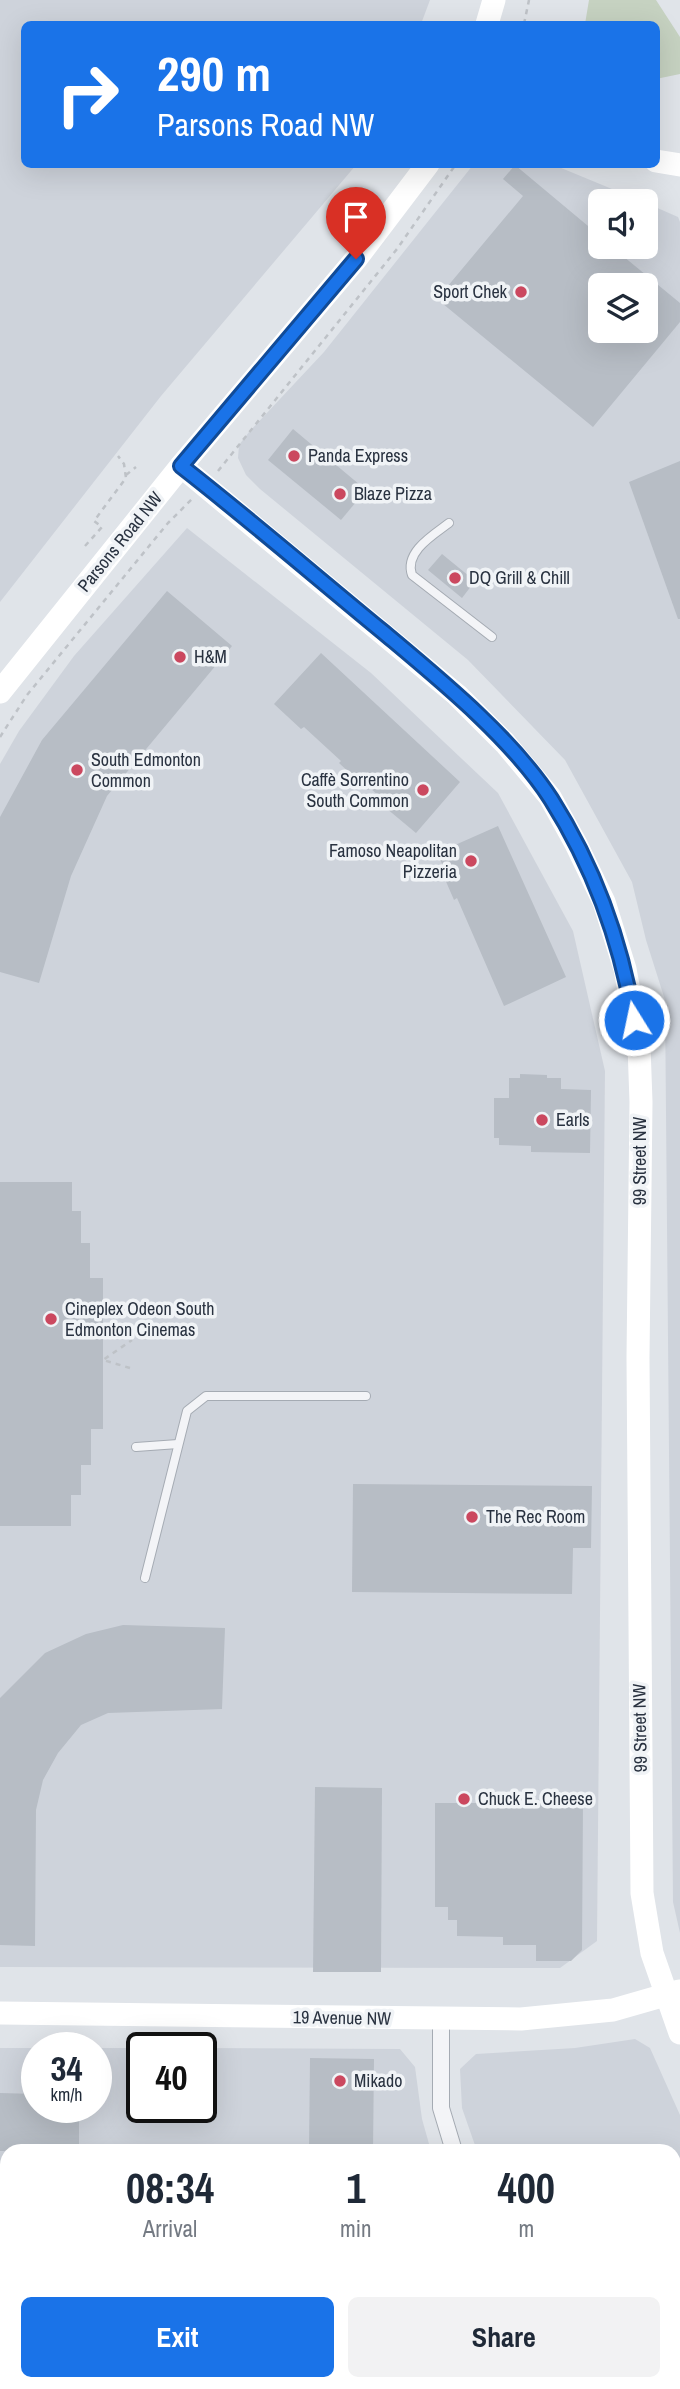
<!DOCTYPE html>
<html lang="en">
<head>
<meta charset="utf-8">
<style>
	body { margin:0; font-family:"Archivo Narrow",sans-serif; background:#f2f2f3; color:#1f2937; height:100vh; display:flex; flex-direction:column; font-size:26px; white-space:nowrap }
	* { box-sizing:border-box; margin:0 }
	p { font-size:23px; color:#747a83 }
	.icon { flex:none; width:38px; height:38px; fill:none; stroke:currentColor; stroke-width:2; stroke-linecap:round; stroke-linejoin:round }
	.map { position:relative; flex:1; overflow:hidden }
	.drawer { position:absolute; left:0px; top:2144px; width:681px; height:247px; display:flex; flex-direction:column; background:#fff; border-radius:21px 21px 0 0; box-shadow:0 7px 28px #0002 }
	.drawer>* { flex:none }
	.banner { position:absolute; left:21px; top:21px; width:639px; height:147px; border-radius:10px; box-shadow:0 7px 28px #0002; background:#1a73e8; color:#fff; overflow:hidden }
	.controls { position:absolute; left:588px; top:189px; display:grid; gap:14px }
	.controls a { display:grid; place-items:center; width:70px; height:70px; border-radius:10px; background:#fff; box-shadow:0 7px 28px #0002; font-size:35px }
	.speed { position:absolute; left:21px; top:2032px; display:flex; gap:14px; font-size:35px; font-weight:700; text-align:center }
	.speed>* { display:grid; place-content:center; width:91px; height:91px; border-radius:50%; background:#fff; box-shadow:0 7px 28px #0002; line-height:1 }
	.speed small { font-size:18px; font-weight:400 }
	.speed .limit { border:4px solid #111; border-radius:10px; background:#fff; color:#111 }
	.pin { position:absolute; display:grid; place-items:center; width:60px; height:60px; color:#fff; margin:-72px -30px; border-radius:50% 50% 50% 0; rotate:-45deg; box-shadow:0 0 7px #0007 }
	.pin .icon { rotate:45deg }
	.me { position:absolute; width:77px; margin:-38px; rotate:350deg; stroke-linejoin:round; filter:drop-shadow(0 0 5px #0008) }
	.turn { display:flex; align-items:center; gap:24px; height:147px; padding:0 21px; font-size:32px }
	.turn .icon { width:91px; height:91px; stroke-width:2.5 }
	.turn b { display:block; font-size:49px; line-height:60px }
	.eta { display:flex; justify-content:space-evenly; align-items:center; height:119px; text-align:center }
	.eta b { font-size:42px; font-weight:700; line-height:49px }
	.primary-button { display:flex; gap:14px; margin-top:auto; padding:14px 21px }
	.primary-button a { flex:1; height:80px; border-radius:10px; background:#1a73e8; color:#fff; font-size:28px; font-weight:700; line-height:80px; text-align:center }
	.primary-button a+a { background:#f2f2f3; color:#1f2937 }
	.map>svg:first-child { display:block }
	.built { fill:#ced3db; fill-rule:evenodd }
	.green { fill:#c6d2c1 }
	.building { fill:#b7bdc5; fill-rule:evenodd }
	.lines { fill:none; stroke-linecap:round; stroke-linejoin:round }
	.lane-casing { stroke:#a5abb3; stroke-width:10 }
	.street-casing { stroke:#a5abb3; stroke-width:18 }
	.path { stroke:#bec2c7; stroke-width:2.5; stroke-dasharray:5 5; stroke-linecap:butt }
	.lane { stroke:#f3f4f7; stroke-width:8 }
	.street { stroke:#f3f4f7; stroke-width:16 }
	.secondary { stroke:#fff; stroke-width:23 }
	.route-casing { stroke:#114b97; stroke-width:18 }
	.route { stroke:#1a73e8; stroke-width:12 }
	.poi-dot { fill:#cb485f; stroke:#f0f3f6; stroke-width:2.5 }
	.labels { text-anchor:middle; stroke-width:7; stroke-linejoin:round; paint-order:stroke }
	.poi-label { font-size:18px; fill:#293240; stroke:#f0f3f6; text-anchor:start }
	.street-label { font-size:18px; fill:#293240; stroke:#f0f3f6 }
</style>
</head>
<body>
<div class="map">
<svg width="680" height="2389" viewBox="0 0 680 2389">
	<rect width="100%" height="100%" fill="#e0e4e9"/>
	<g class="built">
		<path d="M 0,0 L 430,0 L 421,24 L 24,24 L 24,164 L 356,165 L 161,396 L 0,602 Z"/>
		<path d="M 473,165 L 554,165 L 641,201 L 600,201 L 600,247 L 646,247 L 646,203 L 678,217 L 680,222 L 680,1933 L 673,1902 L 665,1000 L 646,940 L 632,882 L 565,760 L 468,660 L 260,489 L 246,475 L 238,458 L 239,445 L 249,432 L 324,352 ZM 600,285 L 646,285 L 646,331 L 600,331 Z"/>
		<path d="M 187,528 L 371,673 L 498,793 L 573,931 L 605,1071 L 597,1941 L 560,1968 L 0,1967 L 0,764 L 19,731 L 74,656 Z"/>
		<path d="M 635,2039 L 650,2048 L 680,2115 L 680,2389 L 565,2389 L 564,2384 L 674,2384 L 674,2151 L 477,2151 L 462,2108 L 460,2069 L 476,2054 L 575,2048 Z"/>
		<path d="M 0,2048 L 37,2048 L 37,2107 L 96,2107 L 96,2048 L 142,2048 L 142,2107 L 201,2107 L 201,2048 L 400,2049 L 415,2067 L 422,2119 L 431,2151 L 7,2151 L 7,2384 L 518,2384 L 519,2389 L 0,2389 Z"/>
	</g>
	<path class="green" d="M 589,0 L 656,0 L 680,37 L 680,74 L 656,79 L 656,24 L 585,24 Z"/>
	<g class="building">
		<path d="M 515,165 L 600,236 L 600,247 L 612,247 L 680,303 L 680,322 L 593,427 L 437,299 L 523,196 L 503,179 ZM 600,285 L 646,285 L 646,331 L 600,331 Z"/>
		<path d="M 293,429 L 366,490 L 341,520 L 268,460 Z"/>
		<path d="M 680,461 L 680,619 L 678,619 L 629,482 Z"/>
		<path d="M 442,554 L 475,581 L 462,598 L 428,570 Z"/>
		<path d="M 167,591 L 232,646 L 107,796 L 71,876 L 39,983 L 0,972 L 0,817 L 42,740 Z"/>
		<path d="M 321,653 L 460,782 L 416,833 L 386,808 L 389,805 L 370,788 L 368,790 L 339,763 L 341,761 L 304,727 L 301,729 L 274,704 Z"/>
		<path d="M 498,826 L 566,977 L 504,1006 L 457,898 L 454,900 L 441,870 L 444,868 L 437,853 Z"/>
		<path d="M 520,1074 L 547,1075 L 547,1078 L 561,1078 L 561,1089 L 591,1090 L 590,1153 L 531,1152 L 531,1146 L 499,1145 L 499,1138 L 494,1138 L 494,1098 L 509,1098 L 509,1078 L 520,1078 Z"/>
		<path d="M 0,1182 L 72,1182 L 72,1211 L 81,1211 L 81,1243 L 90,1243 L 90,1278 L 103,1278 L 103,1429 L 91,1429 L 91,1465 L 81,1465 L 81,1495 L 71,1495 L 71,1526 L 0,1526 Z"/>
		<path d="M 353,1484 L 592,1486 L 591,1548 L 573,1548 L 572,1594 L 352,1592 Z"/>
		<path d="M 123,1625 L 225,1628 L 222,1709 L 108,1713 L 81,1725 L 58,1753 L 43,1780 L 36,1810 L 35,1946 L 0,1945 L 0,1698 L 45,1653 L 86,1634 Z"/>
		<path d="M 315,1787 L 382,1788 L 381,1972 L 313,1972 Z"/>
		<path d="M 535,1799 L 583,1802 L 582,1950 L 571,1961 L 536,1961 L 536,1945 L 503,1945 L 503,1937 L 457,1936 L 457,1920 L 448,1920 L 448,1907 L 435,1907 L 435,1803 L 535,1803 Z"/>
		<path d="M 310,2058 L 374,2059 L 373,2151 L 309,2151 Z"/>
		<path d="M 0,2093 L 37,2094 L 37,2107 L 79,2107 L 79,2151 L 0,2151 Z"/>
	</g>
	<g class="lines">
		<defs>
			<g id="lane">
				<path d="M 449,523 C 433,535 404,552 412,575 L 492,637"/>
				<path d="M 136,1447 L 178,1444"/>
				<path d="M 145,1578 L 187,1411 L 206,1396 L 366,1396"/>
			</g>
			<g id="street">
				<path d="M 441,2019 L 441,2108 L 454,2151"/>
				<path d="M 543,2384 L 543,2389"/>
			</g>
		</defs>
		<use href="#lane" class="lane-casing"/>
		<use href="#street" class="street-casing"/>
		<g class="path">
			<path d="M 524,24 L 529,0"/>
			<path d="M 218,471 L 397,249 L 456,164"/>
			<path d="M 126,475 L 136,467"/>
			<path d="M 85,546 L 102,527 L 94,521 L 126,478 L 124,464 L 118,456"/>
			<path d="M 0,737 L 27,695 L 168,523 L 192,499"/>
			<path d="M 130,1368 L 103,1360 L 132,1340"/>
		</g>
		<use href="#lane" class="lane"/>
		<use href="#street" class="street"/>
		<g class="secondary">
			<path d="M 487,24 L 494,0"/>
			<path d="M 656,161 L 680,165"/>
			<path d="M 181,466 L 457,695 L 505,743 L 550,797 L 576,844 L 604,902 L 625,969 L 639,1046 L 641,1102 L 638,1358 L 642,1893 L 652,1953 L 680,2033"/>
			<path d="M 0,692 L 181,466 L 356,259 L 428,164"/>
			<path d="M 0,2013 L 521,2019 L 613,2010 L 679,1991"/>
		</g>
	</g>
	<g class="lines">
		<defs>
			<path id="route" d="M 356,259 L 181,466 C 249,519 315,576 382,631 C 438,678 511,737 551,799 C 594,867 621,942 634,1020"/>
		</defs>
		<use href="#route" class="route-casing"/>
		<use href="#route" class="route"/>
	</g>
	<g class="poi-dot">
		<circle cx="521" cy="292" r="7"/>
		<circle cx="294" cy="456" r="7"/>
		<circle cx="340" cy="494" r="7"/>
		<circle cx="455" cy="578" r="7"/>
		<circle cx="180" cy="657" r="7"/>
		<circle cx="77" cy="770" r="7"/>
		<circle cx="423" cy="790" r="7"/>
		<circle cx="471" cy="861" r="7"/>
		<circle cx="542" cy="1120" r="7"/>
		<circle cx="51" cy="1319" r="7"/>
		<circle cx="472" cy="1517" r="7"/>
		<circle cx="464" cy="1799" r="7"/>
		<circle cx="340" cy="2081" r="7"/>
	</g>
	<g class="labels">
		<g class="poi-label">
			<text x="507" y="298" text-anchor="end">Sport Chek</text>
			<text x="308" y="462">Panda Express</text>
			<text x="354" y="500">Blaze Pizza</text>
			<text x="469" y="584">DQ Grill &amp; Chill</text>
			<text x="194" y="663">H&amp;M</text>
			<text x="91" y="766">South Edmonton<tspan x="91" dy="21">Common</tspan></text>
			<text x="409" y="786" text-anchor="end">Caffè Sorrentino<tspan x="409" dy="21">South Common</tspan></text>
			<text x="457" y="857" text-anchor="end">Famoso Neapolitan<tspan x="457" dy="21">Pizzeria</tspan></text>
			<text x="556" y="1126">Earls</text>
			<text x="65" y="1315">Cineplex Odeon South<tspan x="65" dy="21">Edmonton Cinemas</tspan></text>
			<text x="486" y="1523">The Rec Room</text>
			<text x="478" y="1805">Chuck E. Cheese</text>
			<text x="354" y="2087">Mikado</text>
		</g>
		<g class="street-label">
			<text transform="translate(120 542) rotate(-51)" y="6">Parsons Road NW</text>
			<text transform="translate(640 1161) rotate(-90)" y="6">99 Street NW</text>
			<text transform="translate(640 1728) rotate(-91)" y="6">99 Street NW</text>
			<text transform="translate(342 2018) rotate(1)" y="6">19 Avenue NW</text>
		</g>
	</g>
</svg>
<div class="controls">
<a><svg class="icon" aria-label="sound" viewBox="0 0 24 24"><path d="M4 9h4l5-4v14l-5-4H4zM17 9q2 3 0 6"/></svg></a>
<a><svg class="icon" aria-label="layers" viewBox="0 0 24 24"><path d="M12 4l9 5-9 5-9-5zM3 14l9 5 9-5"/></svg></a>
</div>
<div class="speed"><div>34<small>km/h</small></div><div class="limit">40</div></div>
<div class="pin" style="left:356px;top:259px;background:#d93025"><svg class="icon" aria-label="arrive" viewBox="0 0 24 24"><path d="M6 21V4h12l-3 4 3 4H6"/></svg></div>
<svg class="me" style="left:634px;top:1020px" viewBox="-20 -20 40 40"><circle r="17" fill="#1a73e8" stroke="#fff" stroke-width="3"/><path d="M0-11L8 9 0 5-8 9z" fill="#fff"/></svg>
<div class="banner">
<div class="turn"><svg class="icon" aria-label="right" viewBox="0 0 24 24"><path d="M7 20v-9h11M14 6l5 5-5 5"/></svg><div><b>290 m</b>Parsons Road NW</div></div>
</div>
<section class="drawer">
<div class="eta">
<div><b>08:34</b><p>Arrival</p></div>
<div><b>1</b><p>min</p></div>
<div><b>400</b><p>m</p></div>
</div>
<div class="primary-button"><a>Exit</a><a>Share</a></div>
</section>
</div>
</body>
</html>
